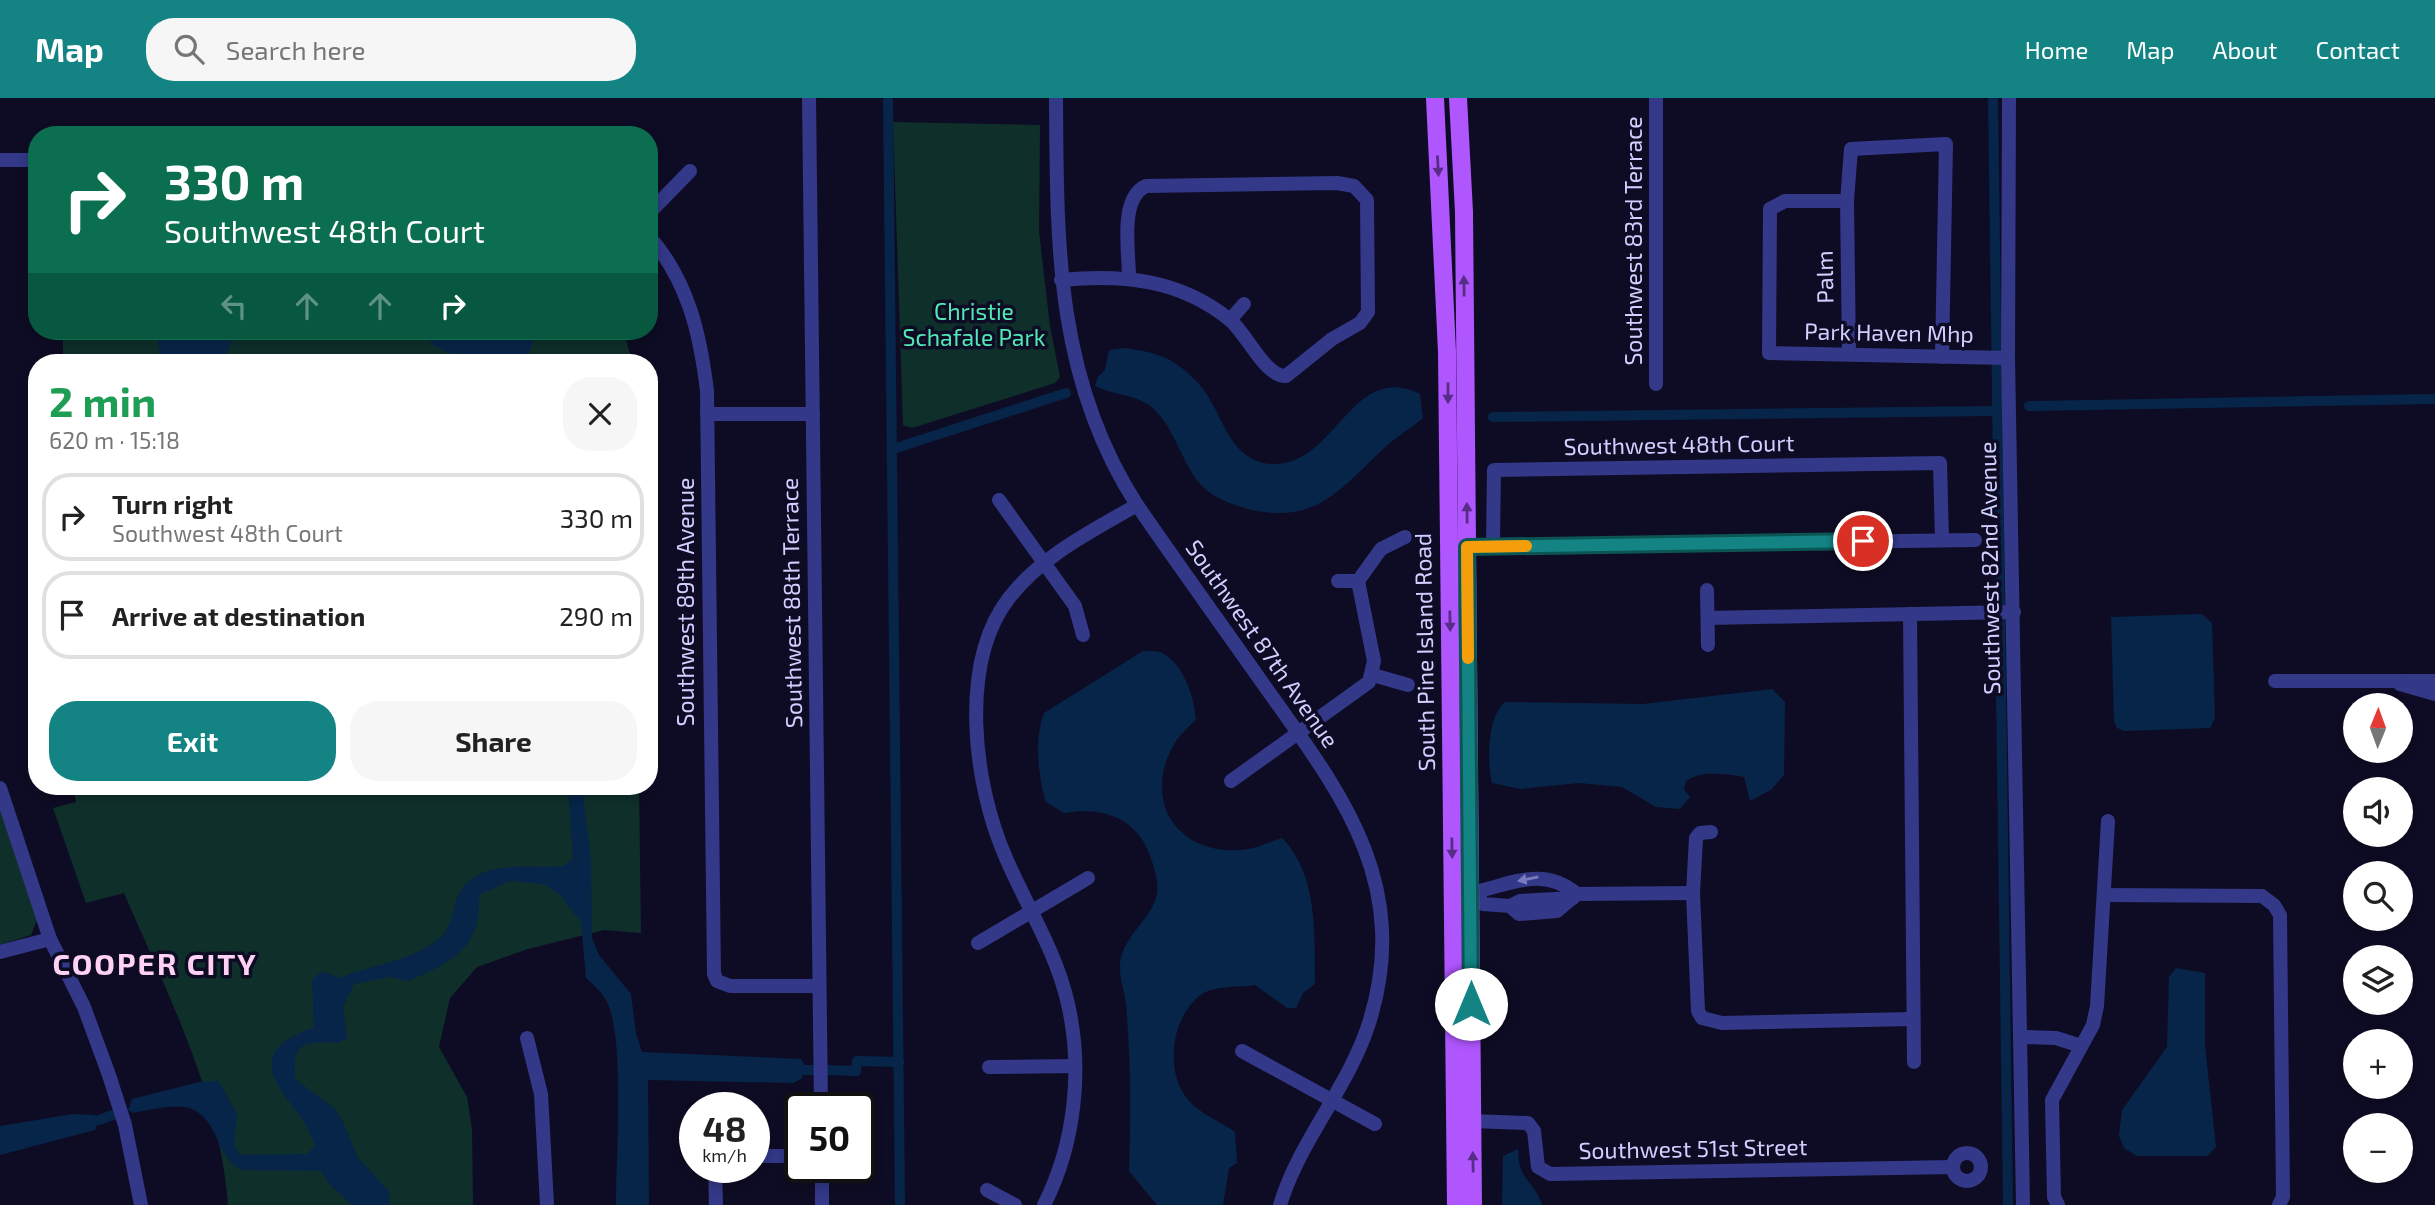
<!DOCTYPE html>
<html lang="en">
<head>
<meta charset="utf-8">
<style>
	body { margin:0; font-family:"Exo 2",sans-serif; background:#f6f6f6; color:#222; height:100vh; display:flex; flex-direction:column; font-size:26px; white-space:nowrap }
	* { box-sizing:border-box; margin:0 }
	p { font-size:23px; color:#767676 }
	.icon { flex:none; width:38px; height:38px; fill:none; stroke:currentColor; stroke-width:2; stroke-linecap:round; stroke-linejoin:round }
	.map { position:relative; flex:1; overflow:hidden }
	.drawer { position:absolute; left:28px; top:256px; width:630px; height:441px; display:flex; flex-direction:column; background:#fff; border-radius:28px; box-shadow:0 4px 10px #0003 }
	.drawer>* { flex:none }
	.banner { position:absolute; left:28px; top:28px; width:630px; height:214px; border-radius:28px; box-shadow:0 4px 10px #0003; background:#0b6e4f; color:#fff; overflow:hidden }
	.needle { width:46px; rotate:1deg }
	.fabs { position:absolute; left:2343px; top:595px; display:grid; gap:14px }
	.fabs a { display:grid; place-items:center; width:70px; height:70px; border-radius:50%; background:#fff; box-shadow:0 4px 10px #0003; font-size:35px }
	.speed { position:absolute; left:679px; top:994px; display:flex; gap:14px; font-size:35px; font-weight:700; text-align:center }
	.speed>* { display:grid; place-content:center; width:91px; height:91px; border-radius:50%; background:#fff; box-shadow:0 4px 10px #0003; line-height:1 }
	.speed small { font-size:18px; font-weight:400 }
	.speed .limit { border:4px solid #111; border-radius:10px; background:#fff; color:#111 }
	.pin { position:absolute; display:grid; place-items:center; width:60px; height:60px; color:#fff; margin:-30px; border:4px solid #fff; border-radius:50%; box-shadow:0 2px 7px #0007 }
	.me { position:absolute; width:77px; margin:-38px; rotate:0deg; stroke-linejoin:round; filter:drop-shadow(0 0 5px #0008) }
	.turn { display:flex; align-items:center; gap:24px; height:147px; padding:0 21px; font-size:32px }
	.turn .icon { width:91px; height:91px; stroke-width:2.5 }
	.turn b { display:block; font-size:49px; line-height:60px }
	.lanes { display:flex; align-items:center; height:66px; padding:0 21px; background:#0003; justify-content:center; gap:35px; direction:ltr }
	.lanes .off { opacity:.35 }
	.round { display:grid; place-items:center; flex:none; width:74px; height:74px; border-radius:28px; background:#f6f6f6 }
	.head { display:flex; align-items:center; justify-content:space-between; height:119px; padding:0 21px }
	h1 { font-size:42px; font-weight:700; line-height:52px; color:#1e9e55 }
	.cta { display:flex; gap:14px; margin-top:auto; padding:14px 21px }
	.cta a { flex:1; height:80px; border-radius:28px; background:#138383; color:#fff; font-size:28px; font-weight:700; line-height:80px; text-align:center }
	.cta a+a { background:#f6f6f6; color:#222 }
	ul { padding:0; list-style:none }
	li { display:flex; align-items:center; gap:21px; height:88px; margin:0 14px 10px; padding:0 7px; border:4px solid #e0e0e0; border-radius:28px }
	li div { flex:1 }
	li b { display:block; font-size:26px }
	li em { font-style:normal }
	header { display:flex; align-items:center; gap:42px; box-sizing:border-box; height:98px; padding:0 35px; background:#138383; color:#fff }
	header strong { font-size:33px }
	nav { display:flex; gap:38px; margin-inline-start:auto; font-size:24px }
	.search { width:490px; height:63px; background:#f6f6f6; display:flex; align-items:center; gap:18px; box-sizing:border-box; padding:0 24px; border-radius:28px; color:#767676; font-size:26px }
	.map>svg:first-child { display:block }
	.green { fill:#0f2f2b }
	.water { fill:#072548 }
	.lines { fill:none; stroke-linecap:round; stroke-linejoin:round }
	.canal { stroke:#072548; stroke-width:10 }
	.minor { stroke:#333888; stroke-width:14 }
	.major { stroke:#b056ff; stroke-width:18 }
	.oneway { fill:#572d87 }
	.oneway2 { fill:#7a7cbe }
	.route-casing { stroke:#0c5555; stroke-width:18 }
	.route { stroke:#138383; stroke-width:12 }
	.slow { stroke:#f59e0b; stroke-width:12 }
	.labels { text-anchor:middle; stroke-width:7; stroke-linejoin:round; paint-order:stroke }
	.street-label { font-size:23px; fill:#d0cfff; stroke:#0e0c24 }
	.park-label { font-size:23px; fill:#51eab5; stroke:#0e0c24 }
	.district-label { font-size:30px; font-weight:bold; letter-spacing:2px; fill:#ffd1f3; stroke:#0e0c24 }
</style>
</head>
<body>
<header>
<strong>Map</strong>
<div class="search"><svg class="icon" aria-label="search" viewBox="0 0 24 24"><circle cx="10" cy="10" r="6"/><path d="M15 15l6 6"/></svg>Search here</div>
<nav><a>Home</a><a>Map</a><a>About</a><a>Contact</a></nav>
</header>
<div class="map">
<svg width="2435" height="1107" viewBox="0 0 2435 1107">
	<rect width="100%" height="100%" fill="#0e0c24"/>
	<g class="green">
		<path d="M 893,24 L 1040,27 L 1039,134 L 1050,228 L 1060,279 L 1055,285 L 912,330 L 903,327 Z"/>
		<path d="M 63,233 L 624,233 L 632,264 L 63,264 Z"/>
		<path d="M 73,688 L 639,688 L 641,835 L 604,832 L 528,851 L 477,869 L 450,900 L 439,949 L 467,999 L 472,1031 L 473,1107 L 228,1107 C 220,997 167,895 124,795 L 86,805 L 53,710 L 76,704 Z"/>
		<path d="M 0,706 L 37,822 L 31,837 L 0,847 Z"/>
	</g>
	<g class="water">
		<path d="M 157,233 L 236,233 L 223,264 L 160,264 Z"/>
		<path d="M 430,233 L 538,233 L 525,264 L 458,264 L 457,259 L 431,246 Z"/>
		<path d="M 1125,250 C 1143,253 1161,255 1176,266 C 1188,274 1202,287 1209,300 C 1225,327 1235,365 1272,366 C 1336,369 1351,262 1420,296 L 1423,320 C 1409,332 1394,340 1381,353 C 1338,394 1314,427 1248,411 C 1231,406 1213,400 1201,387 C 1181,364 1176,332 1153,310 C 1137,296 1111,297 1095,288 L 1098,279 L 1105,272 L 1109,252 Z"/>
		<path d="M 2202,516 L 2212,525 L 2215,620 L 2210,630 L 2124,633 L 2117,630 L 2114,623 L 2111,519 Z"/>
		<path d="M 1143,553 C 1147,553 1156,553 1160,554 C 1184,565 1194,599 1196,621 C 1188,630 1177,639 1172,650 C 1143,706 1179,757 1241,752 C 1255,751 1269,744 1282,740 C 1319,778 1314,837 1315,886 L 1303,895 L 1296,910 L 1287,910 L 1255,887 C 1240,889 1214,888 1202,896 C 1171,918 1163,975 1190,1004 C 1201,1016 1221,1024 1235,1034 L 1237,1065 L 1229,1070 L 1223,1107 L 1157,1107 L 1129,1073 C 1131,1018 1131,962 1126,907 C 1125,894 1120,883 1120,870 C 1119,842 1148,825 1156,800 C 1160,789 1155,773 1152,763 C 1139,721 1106,708 1064,715 L 1046,704 C 1038,678 1034,641 1044,615 Z"/>
		<path d="M 1772,591 L 1785,604 L 1784,677 L 1771,692 L 1750,703 L 1744,679 C 1724,676 1703,672 1686,683 L 1684,691 L 1690,699 L 1680,711 L 1656,709 L 1622,689 L 1579,685 L 1520,691 L 1492,685 C 1487,664 1487,619 1505,604 L 1643,606 Z"/>
		<path d="M 568,688 L 582,688 L 591,762 L 592,840 L 599,857 L 631,896 L 636,935 L 642,954 L 801,961 L 806,969 L 801,981 L 794,985 L 648,982 L 649,1107 L 616,1107 C 616,1062 625,939 607,904 C 602,894 594,887 586,880 L 581,824 L 559,796 L 544,786 L 509,783 L 479,797 C 482,850 451,865 407,883 L 390,879 L 354,886 L 343,909 L 347,940 L 338,945 C 307,944 292,941 295,981 L 334,1010 L 343,1024 L 358,1060 L 389,1093 L 390,1107 L 352,1107 L 329,1086 L 321,1073 L 242,1072 C 216,1060 220,1026 194,1012 C 179,1004 150,1012 133,1015 L 128,1012 L 132,1001 L 199,984 L 218,983 L 237,1015 L 234,1048 L 240,1057 L 307,1056 L 315,1048 C 303,1002 224,962 314,929 L 312,881 L 323,873 L 339,880 C 372,866 414,864 442,838 C 451,830 453,810 458,798 C 476,759 528,772 564,768 L 573,761 Z"/>
		<path d="M 2176,870 L 2205,875 L 2205,948 L 2216,1049 L 2207,1058 L 2137,1058 L 2124,1050 L 2119,1038 L 2122,1012 L 2167,949 L 2169,879 Z"/>
		<path d="M 73,1016 L 95,1017 L 99,1022 L 95,1032 L 0,1057 L 0,1028 Z"/>
		<path d="M 1518,1051 C 1518,1084 1534,1081 1542,1107 L 1502,1107 L 1503,1058 Z"/>
	</g>
	<g class="lines">
		<g class="canal">
			<path d="M 888,0 L 900,1107"/>
			<path d="M 1993,0 L 2008,1107"/>
			<path d="M 2029,308 L 2435,301"/>
			<path d="M 1493,319 L 1996,313"/>
			<path d="M 893,351 L 1066,295"/>
			<path d="M 805,972 L 814,972"/>
			<path d="M 826,972 L 856,973 L 857,963 L 899,964"/>
			<path d="M 99,1022 L 113,1017"/>
		</g>
		<g class="minor">
			<path d="M 809,0 L 821,1010"/>
			<path d="M 1056,0 C 1057,145 1055,280 1137,407 C 1177,465 1218,522 1259,580 C 1335,688 1413,779 1370,922 C 1350,988 1300,1041 1280,1107"/>
			<path d="M 2009,0 L 2008,260 L 2023,1107"/>
			<path d="M 0,62 L 37,62"/>
			<path d="M 1847,103 L 1785,103 L 1770,111 L 1769,255 L 2008,260"/>
			<path d="M 649,115 L 690,73"/>
			<path d="M 649,138 C 688,183 700,235 707,293 L 714,876 L 717,883 L 730,888 L 819,888"/>
			<path d="M 1061,182 C 1122,176 1180,181 1230,222 C 1247,236 1265,279 1286,278 L 1332,241 L 1360,225 L 1368,214 L 1367,102 L 1354,88 L 1337,85 L 1146,88 C 1119,100 1129,154 1129,179"/>
			<path d="M 1230,222 L 1244,206"/>
			<path d="M 1849,255 L 1847,103 L 1851,51 L 1946,46 L 1942,259"/>
			<path d="M 1656,286 L 1656,0"/>
			<path d="M 707,316 L 813,316"/>
			<path d="M 999,402 L 1075,508 L 1083,537"/>
			<path d="M 1493,448 L 1494,372 L 1940,365 L 1942,442"/>
			<path d="M 1467,449 L 1975,442"/>
			<path d="M 1338,483 L 1358,483"/>
			<path d="M 1707,492 L 1708,547"/>
			<path d="M 1910,516 L 1914,964"/>
			<path d="M 1709,520 L 2014,514"/>
			<path d="M 1373,577 L 1408,587"/>
			<path d="M 2275,583 L 2435,583"/>
			<path d="M 2400,586 L 2435,596"/>
			<path d="M 1231,683 L 1369,584 L 1374,563 L 1358,483 L 1381,451 L 1405,439"/>
			<path d="M 0,690 L 50,841 L 84,909 L 109,977 L 125,1027 L 141,1107"/>
			<path d="M 1711,734 L 1700,735 L 1696,740 L 1693,795 L 1698,913 L 1702,920 L 1722,925 L 1913,921"/>
			<path d="M 2106,797 L 2262,798 L 2274,807 L 2280,817 L 2283,1099 L 2279,1107"/>
			<path d="M 1461,798 L 1478,798 L 1483,792 C 1518,783 1546,770 1577,796 L 1693,795"/>
			<path d="M 1478,798 L 1483,806 L 1510,808 L 1519,816 L 1557,813 L 1577,796"/>
			<path d="M 1510,808 L 1520,803 L 1573,800"/>
			<path d="M 978,845 L 1088,780"/>
			<path d="M 0,854 L 50,841"/>
			<path d="M 2022,939 L 2056,940 L 2081,948"/>
			<path d="M 527,940 L 541,996 L 547,1107"/>
			<path d="M 1242,953 L 1375,1026"/>
			<path d="M 989,969 L 1075,968"/>
			<path d="M 1472,1023 L 1528,1025 L 1534,1033 L 1538,1069 L 1550,1076 L 1953,1069"/>
			<circle cx="1967" cy="1069" r="14"/>
			<path d="M 754,1058 L 800,1058"/>
			<path d="M 715,1069 L 716,1107"/>
			<path d="M 822,1069 L 822,1107"/>
			<path d="M 987,1092 L 1015,1107"/>
			<path d="M 1044,1107 C 1075,1046 1083,972 1068,906 C 1056,853 1027,809 1006,760 C 974,688 958,566 1009,500 C 1041,458 1092,433 1137,407"/>
			<path d="M 2058,1107 L 2054,1099 L 2052,1002 L 2093,927 L 2097,908 L 2108,723"/>
		</g>
		<g class="major">
			<path d="M 1435,0 L 1447,254 L 1456,1107"/>
			<path d="M 1458,0 L 1464,114 L 1473,1107"/>
		</g>
	</g>
	<defs><path id="oneway-solid" d="M-6-.8H1V-3.2L6.5 0L1 3.2V.8H-6Z" transform="scale(1.75)"/></defs>
	<g class="oneway">
		<use href="#oneway-solid" transform="translate(1438 68) rotate(87)"/>
		<use href="#oneway-solid" transform="translate(1464 188) rotate(-91)"/>
		<use href="#oneway-solid" transform="translate(1448 295) rotate(90)"/>
		<use href="#oneway-solid" transform="translate(1467 415) rotate(-91)"/>
		<use href="#oneway-solid" transform="translate(1450 523) rotate(89)"/>
		<use href="#oneway-solid" transform="translate(1452 750) rotate(89)"/>
		<use href="#oneway-solid" transform="translate(1473 1064) rotate(-91)"/>
	</g>
	<use class="oneway2" href="#oneway-solid" transform="translate(1528 781) rotate(169)"/>
	<g class="lines">
		<defs>
			<path id="route" d="M 1471,906 L 1467,449 L 1863,443"/>
		</defs>
		<use href="#route" class="route-casing"/>
		<use href="#route" class="route"/>
		<path class="slow" d="M 1468,560 L 1467,449 L 1526,448"/>
	</g>
	<g class="labels">
		<g class="street-label">
			<text transform="translate(1634 143) rotate(-90)" y="8">Southwest 83rd Terrace</text>
			<text transform="translate(1825 179) rotate(-91)" y="8">Palm</text>
			<text transform="translate(1889 235) rotate(1)" y="8">Park Haven Mhp</text>
			<text transform="translate(1679 347) rotate(-1)" y="8">Southwest 48th Court</text>
			<text transform="translate(1990 470) rotate(-91)" y="8">Southwest 82nd Avenue</text>
			<text transform="translate(686 504) rotate(-90)" y="8">Southwest 89th Avenue</text>
			<text transform="translate(792 505) rotate(-91)" y="8">Southwest 88th Terrace</text>
			<text transform="translate(1262 546) rotate(55)" y="8">Southwest 87th Avenue</text>
			<text transform="translate(1425 554) rotate(-91)" y="8">South Pine Island Road</text>
			<text transform="translate(1693 1051) rotate(-1)" y="8">Southwest 51st Street</text>
		</g>
		<g class="park-label">
			<text x="974" y="222">Christie<tspan x="974" dy="26">Schafale Park</tspan></text>
		</g>
		<g class="district-label">
			<text x="155" y="877">COOPER CITY</text>
		</g>
	</g>
</svg>
<div class="fabs">
<a><svg class="needle" viewBox="-14 -14 28 28"><path d="M0-13l5 13h-10z" fill="#e53935"/><path d="M0 13l5-13h-10z" fill="#767676"/></svg></a>
<a><svg class="icon" aria-label="sound" viewBox="0 0 24 24"><path d="M4 9h4l5-4v14l-5-4H4zM17 9q2 3 0 6"/></svg></a>
<a><svg class="icon" aria-label="search" viewBox="0 0 24 24"><circle cx="10" cy="10" r="6"/><path d="M15 15l6 6"/></svg></a>
<a><svg class="icon" aria-label="layers" viewBox="0 0 24 24"><path d="M12 4l9 5-9 5-9-5zM3 14l9 5 9-5"/></svg></a>
<a>+</a>
<a>−</a>
</div>
<div class="speed"><div>48<small>km/h</small></div><div class="limit">50</div></div>
<div class="pin" style="left:1863px;top:443px;background:#d93025"><svg class="icon" aria-label="arrive" viewBox="0 0 24 24"><path d="M6 21V4h12l-3 4 3 4H6"/></svg></div>
<svg class="me" style="left:1471px;top:906px" viewBox="-20 -20 40 40"><circle r="19" fill="#fff"/><path d="M0-13L10 11 0 6-10 11z" fill="#138383"/></svg>
<div class="banner">
<div class="turn"><svg class="icon" aria-label="right" viewBox="0 0 24 24"><path d="M7 20v-9h11M14 6l5 5-5 5"/></svg><div><b>330 m</b>Southwest 48th Court</div></div>
<div class="lanes"><svg class="icon off" aria-label="left" viewBox="0 0 24 24"><path d="M17 20v-9H6M10 6l-5 5 5 5"/></svg><svg class="icon off" aria-label="ahead" viewBox="0 0 24 24"><path d="M12 20V5M6 11l6-6 6 6"/></svg><svg class="icon off" aria-label="ahead" viewBox="0 0 24 24"><path d="M12 20V5M6 11l6-6 6 6"/></svg><svg class="icon" aria-label="right" viewBox="0 0 24 24"><path d="M7 20v-9h11M14 6l5 5-5 5"/></svg></div>
</div>
<section class="drawer">
<div class="head"><div><h1>2 min</h1><p>620 m · 15:18</p></div><a class="round"><svg class="icon" aria-label="close" viewBox="0 0 24 24"><path d="M6 6l12 12M18 6L6 18"/></svg></a></div>
<ul>
<li><svg class="icon" aria-label="right" viewBox="0 0 24 24"><path d="M7 20v-9h11M14 6l5 5-5 5"/></svg><div><b>Turn right</b><p>Southwest 48th Court</p></div><em>330 m</em></li>
<li><svg class="icon" aria-label="arrive" viewBox="0 0 24 24"><path d="M6 21V4h12l-3 4 3 4H6"/></svg><div><b>Arrive at destination</b></div><em>290 m</em></li>
</ul>
<div class="cta"><a>Exit</a><a>Share</a></div>
</section>
</div>
</body>
</html>
